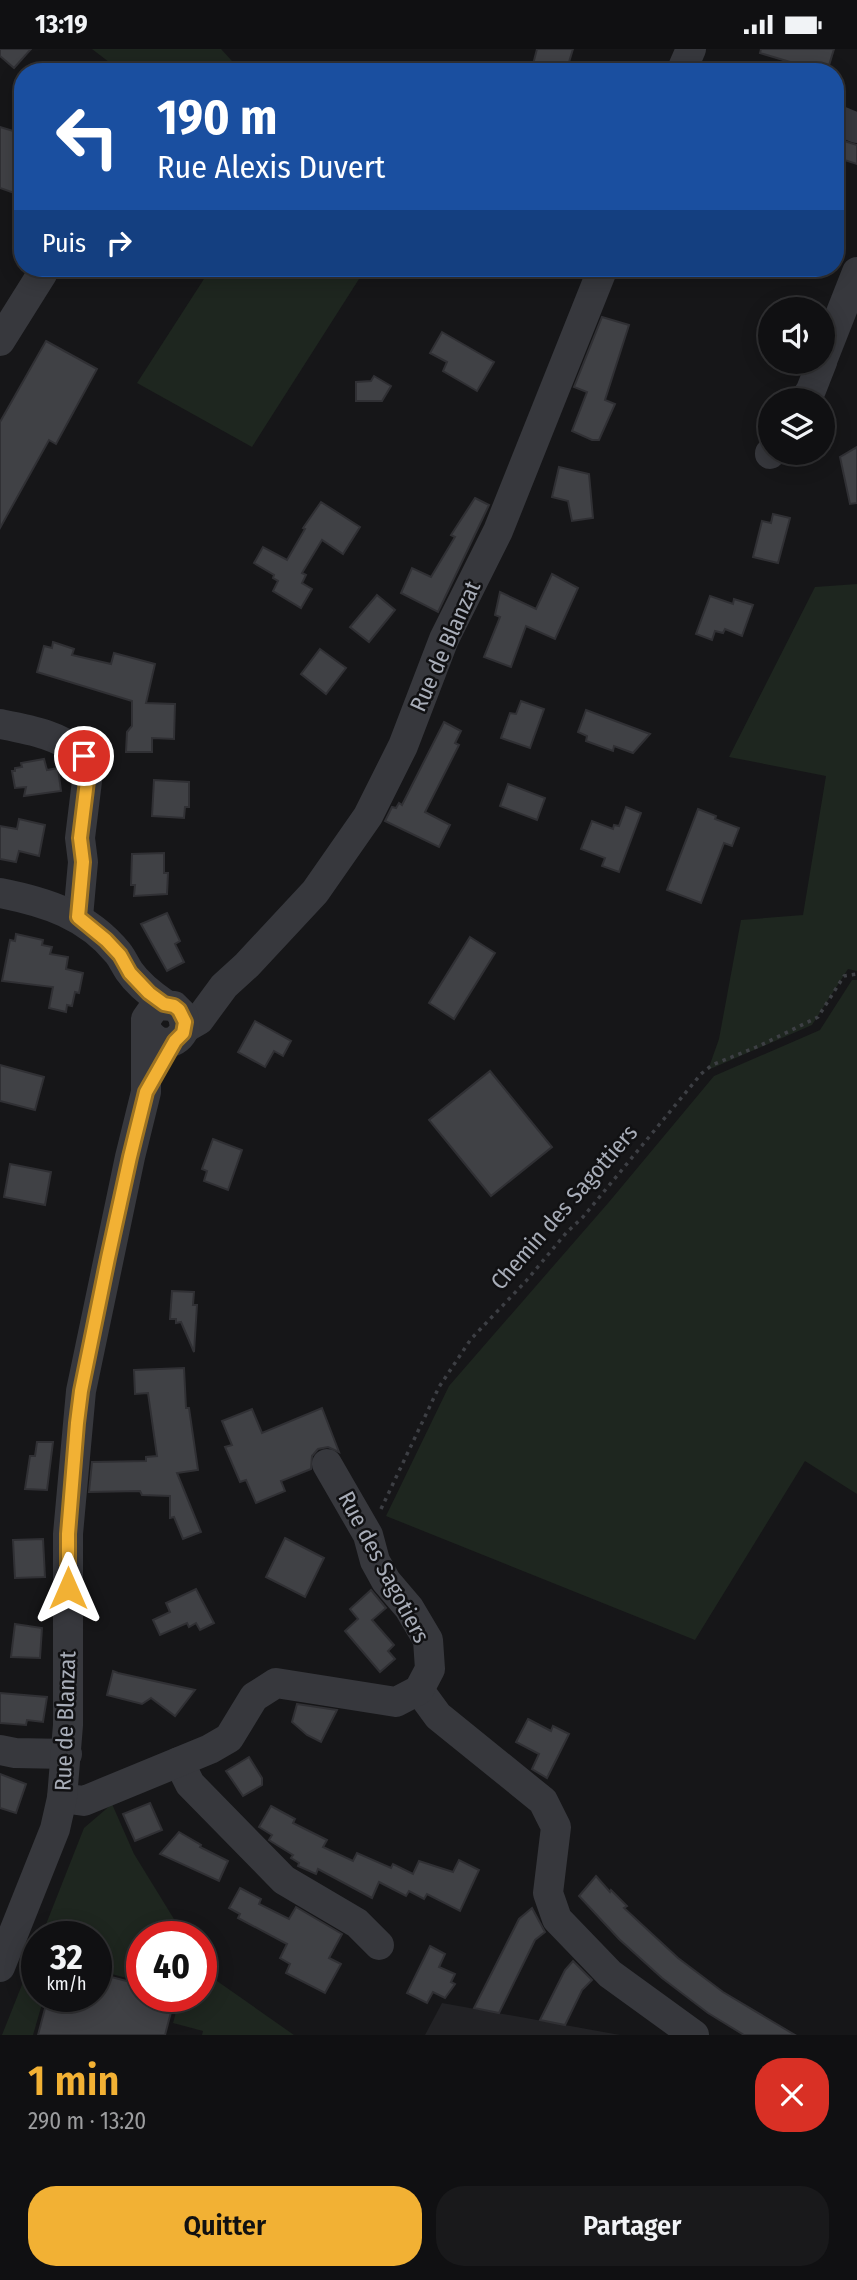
<!DOCTYPE html>
<html lang="fr">
<head>
<meta charset="utf-8">
<style>
	body { margin:0; font-family:"Fira Sans Condensed",sans-serif; background:#19191b; color:#f1f3f6; height:100vh; display:flex; flex-direction:column; font-size:26px; white-space:nowrap }
	* { box-sizing:border-box; margin:0 }
	p { font-size:23px; color:#9c9d9f }
	.icon { flex:none; width:38px; height:38px; fill:none; stroke:currentColor; stroke-width:2; stroke-linecap:round; stroke-linejoin:round }
	.map { position:relative; height:1986px; overflow:hidden }
	.panel { display:flex; flex-direction:column; background:#101012; flex:1 }
	.panel>* { flex:none }
	.top-card { position:absolute; left:14px; top:14px; width:830px; height:214px; border-radius:28px; box-shadow:0 4px 18px #0003,0 0 0 2px #303032; background:#1a4fa0; color:#fff; overflow:hidden }
	.buttons { position:absolute; left:758px; top:248px; display:grid; gap:14px }
	.buttons a { display:grid; place-items:center; width:77px; height:77px; border-radius:50%; background:#101012; box-shadow:0 4px 18px #0003,0 0 0 2px #303032; font-size:35px }
	.speed { position:absolute; left:21px; top:1872px; display:flex; gap:14px; font-size:35px; font-weight:700; text-align:center }
	.speed>* { display:grid; place-content:center; width:91px; height:91px; border-radius:50%; background:#101012; box-shadow:0 4px 18px #0003,0 0 0 2px #303032; line-height:1 }
	.speed small { font-size:18px; font-weight:400 }
	.speed .limit { border:10px solid #d22; background:#fff; color:#111 }
	.pin { position:absolute; display:grid; place-items:center; width:60px; height:60px; color:#fff; margin:-30px; border:4px solid #fff; border-radius:50%; box-shadow:0 2px 7px #0007 }
	.me { position:absolute; width:77px; margin:-38px; rotate:0deg; stroke-linejoin:round; filter:drop-shadow(0 0 5px #0008) }
	.turn { display:flex; align-items:center; gap:24px; height:147px; padding:0 28px; font-size:32px }
	.turn .icon { width:91px; height:91px; stroke-width:2.5 }
	.turn b { display:block; font-size:49px; line-height:60px }
	.then { display:flex; align-items:center; height:66px; padding:0 28px; background:#0003; gap:14px; font-size:26px }
	.round { display:grid; place-items:center; flex:none; width:74px; height:74px; border-radius:28px; background:#19191b }
	.summary { display:flex; align-items:center; justify-content:space-between; height:119px; padding:0 28px }
	h1 { font-size:42px; font-weight:600; line-height:52px; color:#f2b134 }
	.action { display:flex; gap:14px; margin-top:auto; padding:14px 28px }
	.action a { flex:1; height:80px; border-radius:28px; background:#f2b134; color:#111; font-size:28px; font-weight:600; line-height:80px; text-align:center }
	.action a+a { background:#19191b; color:#f1f3f6 }
	.status { display:flex; justify-content:space-between; align-items:center; height:49px; padding:0 35px; background:#101012; direction:ltr }
	.status svg { height:19px; fill:currentColor }
	.map>svg:first-child { display:block }
	.built { fill:#222225 }
	.green { fill:#1e261f }
	.building { fill:#404145; stroke:#303034; stroke-width:2 }
	.lines { fill:none; stroke-linecap:round; stroke-linejoin:round }
	.path { stroke:#3d3f44; stroke-width:3.5; stroke-dasharray:3.5 5; stroke-linecap:butt }
	.minor { stroke:#37383d; stroke-width:30 }
	.route-casing { stroke:#9d7322; stroke-width:18 }
	.route { stroke:#f2b134; stroke-width:12 }
	.labels { text-anchor:middle; stroke-width:5; stroke-linejoin:round; paint-order:stroke }
	.street-label { font-size:23px; fill:#a8adb8; stroke:#111113 }
</style>
</head>
<body>
<div class="status"><b>13:19</b><svg viewBox="0 0 49 12"><path d="M0 12V9h3v3zM5 12V6h3v6zM10 12V3h3v9zM15 12V0h3v12zM26 1h20v11H26zM47 4h2v5h-2z"/></svg></div>
<div class="map">
<svg width="857" height="1986" viewBox="0 0 857 1986">
	<rect width="100%" height="100%" fill="#161618"/>
	<path class="built" d="M 442,1954 L 620,1986 L 425,1986 Z"/>
	<g class="green">
		<path d="M 92,0 L 221,0 L 242,23 L 122,23 Z"/>
		<path d="M 211,219 L 366,219 L 252,398 L 137,334 Z"/>
		<path d="M 857,535 L 857,922 L 848,920 L 812,976 L 708,1021 L 719,990 L 741,871 L 803,866 L 826,727 L 729,708 L 815,538 Z"/>
		<path d="M 852,931 L 857,931 L 857,1445 L 805,1412 L 695,1591 L 386,1467 L 449,1337 L 609,1153 L 714,1027 L 820,981 Z"/>
		<path d="M 112,1755 L 134,1805 L 185,1888 L 142,1888 L 142,1933 L 96,1921 L 96,1888 L 41,1888 L 84,1779 Z"/>
		<path d="M 37,1898 L 37,1948 L 44,1948 L 33,1986 L 2,1986 Z"/>
		<path d="M 201,1915 L 207,1925 L 294,1986 L 202,1986 L 203,1982 L 173,1974 L 180,1948 L 201,1948 Z"/>
	</g>
	<g class="building">
		<path d="M 0,0 L 31,0 L 14,19 L 0,7 Z"/>
		<path d="M 537,0 L 573,0 L 566,23 L 531,23 Z"/>
		<path d="M 761,0 L 834,0 L 827,23 L 787,23 L 790,13 L 760,4 Z"/>
		<path d="M 0,78 L 23,85 L 23,147 L 0,139 Z"/>
		<path d="M 835,89 L 857,96 L 857,115 L 835,108 Z"/>
		<path d="M 602,268 L 629,276 L 605,351 L 615,355 L 599,391 L 592,391 L 572,382 L 587,343 L 574,338 Z"/>
		<path d="M 442,283 L 494,313 L 477,342 L 443,322 L 447,313 L 430,304 Z"/>
		<path d="M 46,292 L 97,320 L 56,395 L 49,391 L 0,479 L 0,373 Z"/>
		<path d="M 374,327 L 391,337 L 382,352 L 356,352 L 356,333 L 371,332 Z"/>
		<path d="M 857,398 L 857,454 L 850,455 L 840,408 Z"/>
		<path d="M 559,418 L 589,425 L 593,469 L 572,472 L 568,452 L 552,448 Z"/>
		<path d="M 475,449 L 489,456 L 438,563 L 401,544 L 412,519 L 431,528 L 455,488 L 451,486 Z"/>
		<path d="M 321,453 L 360,478 L 343,505 L 322,491 L 302,524 L 306,526 L 302,534 L 312,540 L 301,559 L 273,542 L 278,532 L 273,529 L 274,526 L 254,514 L 263,498 L 287,511 L 305,480 L 303,479 Z"/>
		<path d="M 773,465 L 790,469 L 778,514 L 753,508 L 762,472 L 771,474 Z"/>
		<path d="M 552,525 L 578,539 L 555,590 L 526,577 L 511,618 L 484,608 L 500,568 L 495,566 L 500,543 L 536,560 Z"/>
		<path d="M 377,546 L 395,561 L 369,593 L 350,578 Z"/>
		<path d="M 710,547 L 733,555 L 734,550 L 753,556 L 742,587 L 725,580 L 723,584 L 715,582 L 712,591 L 696,585 Z"/>
		<path d="M 53,593 L 74,600 L 72,606 L 111,615 L 114,604 L 155,615 L 146,654 L 175,655 L 174,690 L 152,689 L 152,703 L 126,703 L 127,683 L 132,677 L 132,652 L 37,623 L 44,597 L 52,599 Z"/>
		<path d="M 320,600 L 346,619 L 326,645 L 301,625 Z"/>
		<path d="M 521,652 L 544,660 L 530,699 L 501,689 L 510,664 L 516,665 Z"/>
		<path d="M 586,661 L 650,685 L 633,704 L 614,697 L 613,702 L 586,692 L 587,687 L 578,683 Z"/>
		<path d="M 444,673 L 461,682 L 455,694 L 459,696 L 425,763 L 450,776 L 439,798 L 385,772 L 392,758 L 396,759 L 399,754 L 402,756 Z"/>
		<path d="M 44,710 L 47,721 L 58,719 L 61,742 L 24,747 L 26,738 L 15,739 L 12,722 L 15,722 L 15,719 L 22,718 L 21,714 Z"/>
		<path d="M 154,731 L 189,733 L 189,758 L 185,758 L 184,769 L 152,767 Z"/>
		<path d="M 508,735 L 545,749 L 537,771 L 500,757 Z"/>
		<path d="M 626,758 L 641,764 L 619,823 L 602,817 L 605,809 L 581,800 L 592,772 L 613,780 L 614,776 L 619,777 Z"/>
		<path d="M 698,760 L 716,767 L 715,770 L 739,779 L 732,797 L 724,794 L 701,854 L 667,841 Z"/>
		<path d="M 19,770 L 45,776 L 39,807 L 19,802 L 16,813 L 0,810 L 0,777 L 17,780 Z"/>
		<path d="M 164,804 L 164,824 L 168,824 L 167,845 L 134,847 L 135,836 L 131,836 L 132,805 Z"/>
		<path d="M 167,864 L 180,892 L 175,895 L 184,913 L 167,922 L 141,875 Z"/>
		<path d="M 16,885 L 43,891 L 42,896 L 52,898 L 50,905 L 68,908 L 66,920 L 83,924 L 79,944 L 75,943 L 72,957 L 67,956 L 66,963 L 49,959 L 53,938 L 2,932 L 10,891 L 15,892 Z"/>
		<path d="M 470,888 L 495,904 L 454,970 L 429,954 Z"/>
		<path d="M 255,972 L 291,992 L 283,1007 L 274,1002 L 265,1018 L 238,1003 Z"/>
		<path d="M 0,1016 L 44,1028 L 35,1061 L 0,1052 Z"/>
		<path d="M 490,1022 L 552,1098 L 491,1147 L 429,1071 Z"/>
		<path d="M 213,1090 L 242,1101 L 228,1141 L 204,1132 L 207,1122 L 202,1120 Z"/>
		<path d="M 10,1115 L 51,1123 L 45,1156 L 4,1148 Z"/>
		<path d="M 172,1242 L 194,1243 L 193,1256 L 197,1256 L 194,1303 L 181,1273 L 176,1274 L 176,1270 L 170,1270 Z"/>
		<path d="M 184,1319 L 186,1359 L 189,1359 L 198,1421 L 177,1424 L 201,1483 L 183,1490 L 174,1468 L 170,1469 L 170,1447 L 142,1446 L 140,1442 L 89,1443 L 92,1413 L 146,1412 L 146,1408 L 157,1407 L 148,1344 L 135,1345 L 134,1321 Z"/>
		<path d="M 322,1359 L 339,1403 L 328,1398 L 318,1400 L 312,1407 L 311,1420 L 281,1432 L 285,1442 L 256,1454 L 246,1431 L 240,1433 L 225,1398 L 232,1396 L 222,1372 L 252,1360 L 262,1384 Z"/>
		<path d="M 37,1393 L 53,1393 L 47,1441 L 25,1440 L 30,1407 L 35,1407 Z"/>
		<path d="M 285,1489 L 324,1509 L 305,1548 L 266,1528 Z"/>
		<path d="M 43,1490 L 45,1528 L 15,1529 L 13,1491 Z"/>
		<path d="M 196,1540 L 214,1574 L 200,1581 L 196,1574 L 189,1578 L 187,1574 L 160,1586 L 153,1571 L 170,1563 L 166,1554 Z"/>
		<path d="M 371,1541 L 386,1559 L 372,1571 L 394,1596 L 388,1602 L 395,1610 L 380,1623 L 345,1582 L 358,1570 L 350,1560 Z"/>
		<path d="M 15,1575 L 42,1579 L 40,1609 L 11,1608 Z"/>
		<path d="M 113,1622 L 118,1624 L 195,1641 L 175,1667 L 151,1649 L 142,1655 L 107,1646 Z"/>
		<path d="M 0,1644 L 47,1648 L 43,1673 L 27,1671 L 26,1676 L 0,1674 Z"/>
		<path d="M 297,1655 L 337,1661 L 321,1693 L 307,1686 L 292,1673 Z"/>
		<path d="M 528,1670 L 551,1682 L 553,1677 L 569,1685 L 547,1729 L 532,1720 L 539,1705 L 516,1693 Z"/>
		<path d="M 249,1708 L 262,1729 L 262,1736 L 243,1747 L 226,1722 Z"/>
		<path d="M 0,1725 L 26,1735 L 16,1764 L 0,1759 Z"/>
		<path d="M 150,1754 L 162,1781 L 135,1792 L 123,1765 Z"/>
		<path d="M 271,1757 L 295,1770 L 293,1774 L 327,1791 L 323,1798 L 353,1812 L 357,1804 L 391,1819 L 393,1815 L 413,1825 L 419,1812 L 453,1823 L 459,1811 L 479,1821 L 460,1862 L 427,1845 L 424,1850 L 409,1842 L 406,1847 L 379,1833 L 372,1849 L 318,1820 L 316,1825 L 298,1817 L 299,1814 L 291,1809 L 293,1806 L 272,1793 L 269,1791 L 272,1786 L 259,1778 Z"/>
		<path d="M 179,1783 L 201,1796 L 200,1798 L 228,1812 L 219,1832 L 160,1805 Z"/>
		<path d="M 596,1827 L 610,1843 L 611,1841 L 627,1857 L 624,1859 L 678,1909 L 723,1943 L 795,1986 L 744,1986 L 708,1964 L 662,1929 L 619,1890 L 579,1847 Z"/>
		<path d="M 240,1839 L 261,1850 L 259,1855 L 289,1870 L 296,1858 L 342,1885 L 329,1909 L 341,1915 L 325,1944 L 286,1924 L 290,1915 L 280,1909 L 287,1895 L 238,1869 L 240,1865 L 229,1859 Z"/>
		<path d="M 532,1859 L 545,1883 L 535,1891 L 499,1964 L 474,1959 L 519,1870 Z"/>
		<path d="M 430,1897 L 445,1905 L 439,1918 L 455,1925 L 451,1933 L 455,1935 L 445,1949 L 433,1943 L 427,1954 L 407,1944 Z"/>
		<path d="M 573,1912 L 592,1931 L 582,1941 L 565,1976 L 540,1971 L 565,1921 Z"/>
		<path d="M 96,1924 L 142,1936 L 142,1948 L 175,1948 L 165,1986 L 38,1986 L 48,1948 L 96,1948 Z"/>
	</g>
	<g class="lines">
		<path class="path" d="M 381,1460 L 439,1338 L 471,1290 L 526,1232 L 567,1183 L 583,1168 L 701,1025 L 712,1016 L 759,997 L 818,968 L 844,927 L 857,925"/>
		<g class="minor">
			<path d="M 681,23 L 691,0"/>
			<path d="M 835,70 L 857,79"/>
			<path d="M 0,292 L 42,225 L 44,219"/>
			<path d="M 822,312 L 857,223"/>
			<path d="M 804,352 L 811,341 L 822,313"/>
			<path d="M 770,405 L 770,404"/>
			<path d="M 0,675 C 31,681 60,686 84,707 L 87,732 L 80,789 L 83,813 L 78,868"/>
			<path d="M 0,844 C 46,853 87,866 118,904 C 122,909 125,916 129,922 C 138,935 152,946 165,955"/>
			<path d="M 185,979 L 199,971 L 224,937 L 247,916 L 315,843 L 368,767 L 403,697 L 444,590 L 498,482 L 603,219"/>
			<path d="M 419,1641 L 438,1667 L 543,1752 L 556,1778 L 548,1844 L 557,1870 L 610,1925 L 694,1986"/>
			<path d="M 0,1701 L 15,1704 L 67,1705"/>
			<path d="M 179,1713 L 190,1735 L 284,1831 L 357,1874 L 379,1896"/>
			<path d="M 62,1749 L 84,1752 L 210,1700 L 229,1689 L 254,1648 L 276,1634 L 396,1653 L 419,1641 L 430,1620 L 428,1591 L 409,1559 L 386,1532 L 375,1512 L 368,1486 L 327,1415"/>
			<path d="M 0,1918 L 55,1780 L 62,1749 L 68,1676 L 68,1485 L 81,1342 L 130,1108 L 146,1043 L 146,970 L 153,960 L 158,956 L 174,957 L 183,966 L 185,979 C 177,998 159,998 148,983"/>
		</g>
	</g>
	<g class="lines">
		<defs>
			<path id="route" d="M 68,1539 L 68,1485 L 77,1374 L 81,1342 L 108,1209 L 130,1108 L 146,1043 L 175,992 L 183,984 L 185,973 L 179,961 L 174,957 L 164,955 L 149,944 L 130,924 L 120,906 L 106,891 L 78,868 L 83,813 L 80,789 L 87,732 L 84,707"/>
		</defs>
		<use href="#route" class="route-casing"/>
		<use href="#route" class="route"/>
	</g>
	<g class="labels">
		<g class="street-label">
			<text transform="translate(445 597) rotate(-66)" y="8">Rue de Blanzat</text>
			<text transform="translate(564 1158) rotate(-49)" y="8">Chemin des Sagottiers</text>
			<text transform="translate(384 1518) rotate(62)" y="8">Rue des Sagotiers</text>
			<text transform="translate(65 1672) rotate(-88)" y="8">Rue de Blanzat</text>
		</g>
	</g>
</svg>
<div class="buttons">
<a><svg class="icon" aria-label="sound" viewBox="0 0 24 24"><path d="M4 9h4l5-4v14l-5-4H4zM17 9q2 3 0 6"/></svg></a>
<a><svg class="icon" aria-label="layers" viewBox="0 0 24 24"><path d="M12 4l9 5-9 5-9-5zM3 14l9 5 9-5"/></svg></a>
</div>
<div class="speed"><div>32<small>km/h</small></div><div class="limit">40</div></div>
<div class="pin" style="left:84px;top:707px;background:#d93025"><svg class="icon" aria-label="arrive" viewBox="0 0 24 24"><path d="M6 21V4h12l-3 4 3 4H6"/></svg></div>
<svg class="me" style="left:68px;top:1539px" viewBox="-20 -20 40 40"><path d="M0-17L14 15 0 8-14 15z" fill="#f2b134" stroke="#fff" stroke-width="4"/></svg>
<div class="top-card">
<div class="turn"><svg class="icon" aria-label="left" viewBox="0 0 24 24"><path d="M17 20v-9H6M10 6l-5 5 5 5"/></svg><div><b>190 m</b>Rue Alexis Duvert</div></div>
<div class="then">Puis<svg class="icon" aria-label="right" viewBox="0 0 24 24"><path d="M7 20v-9h11M14 6l5 5-5 5"/></svg></div>
</div>
</div>
<section class="panel">
<div class="summary"><div><h1>1 min</h1><p>290 m · 13:20</p></div><a class="round" style="background:#d93025;color:#fff"><svg class="icon" aria-label="close" viewBox="0 0 24 24"><path d="M6 6l12 12M18 6L6 18"/></svg></a></div>
<div class="action"><a>Quitter</a><a>Partager</a></div>
</section>
</body>
</html>
